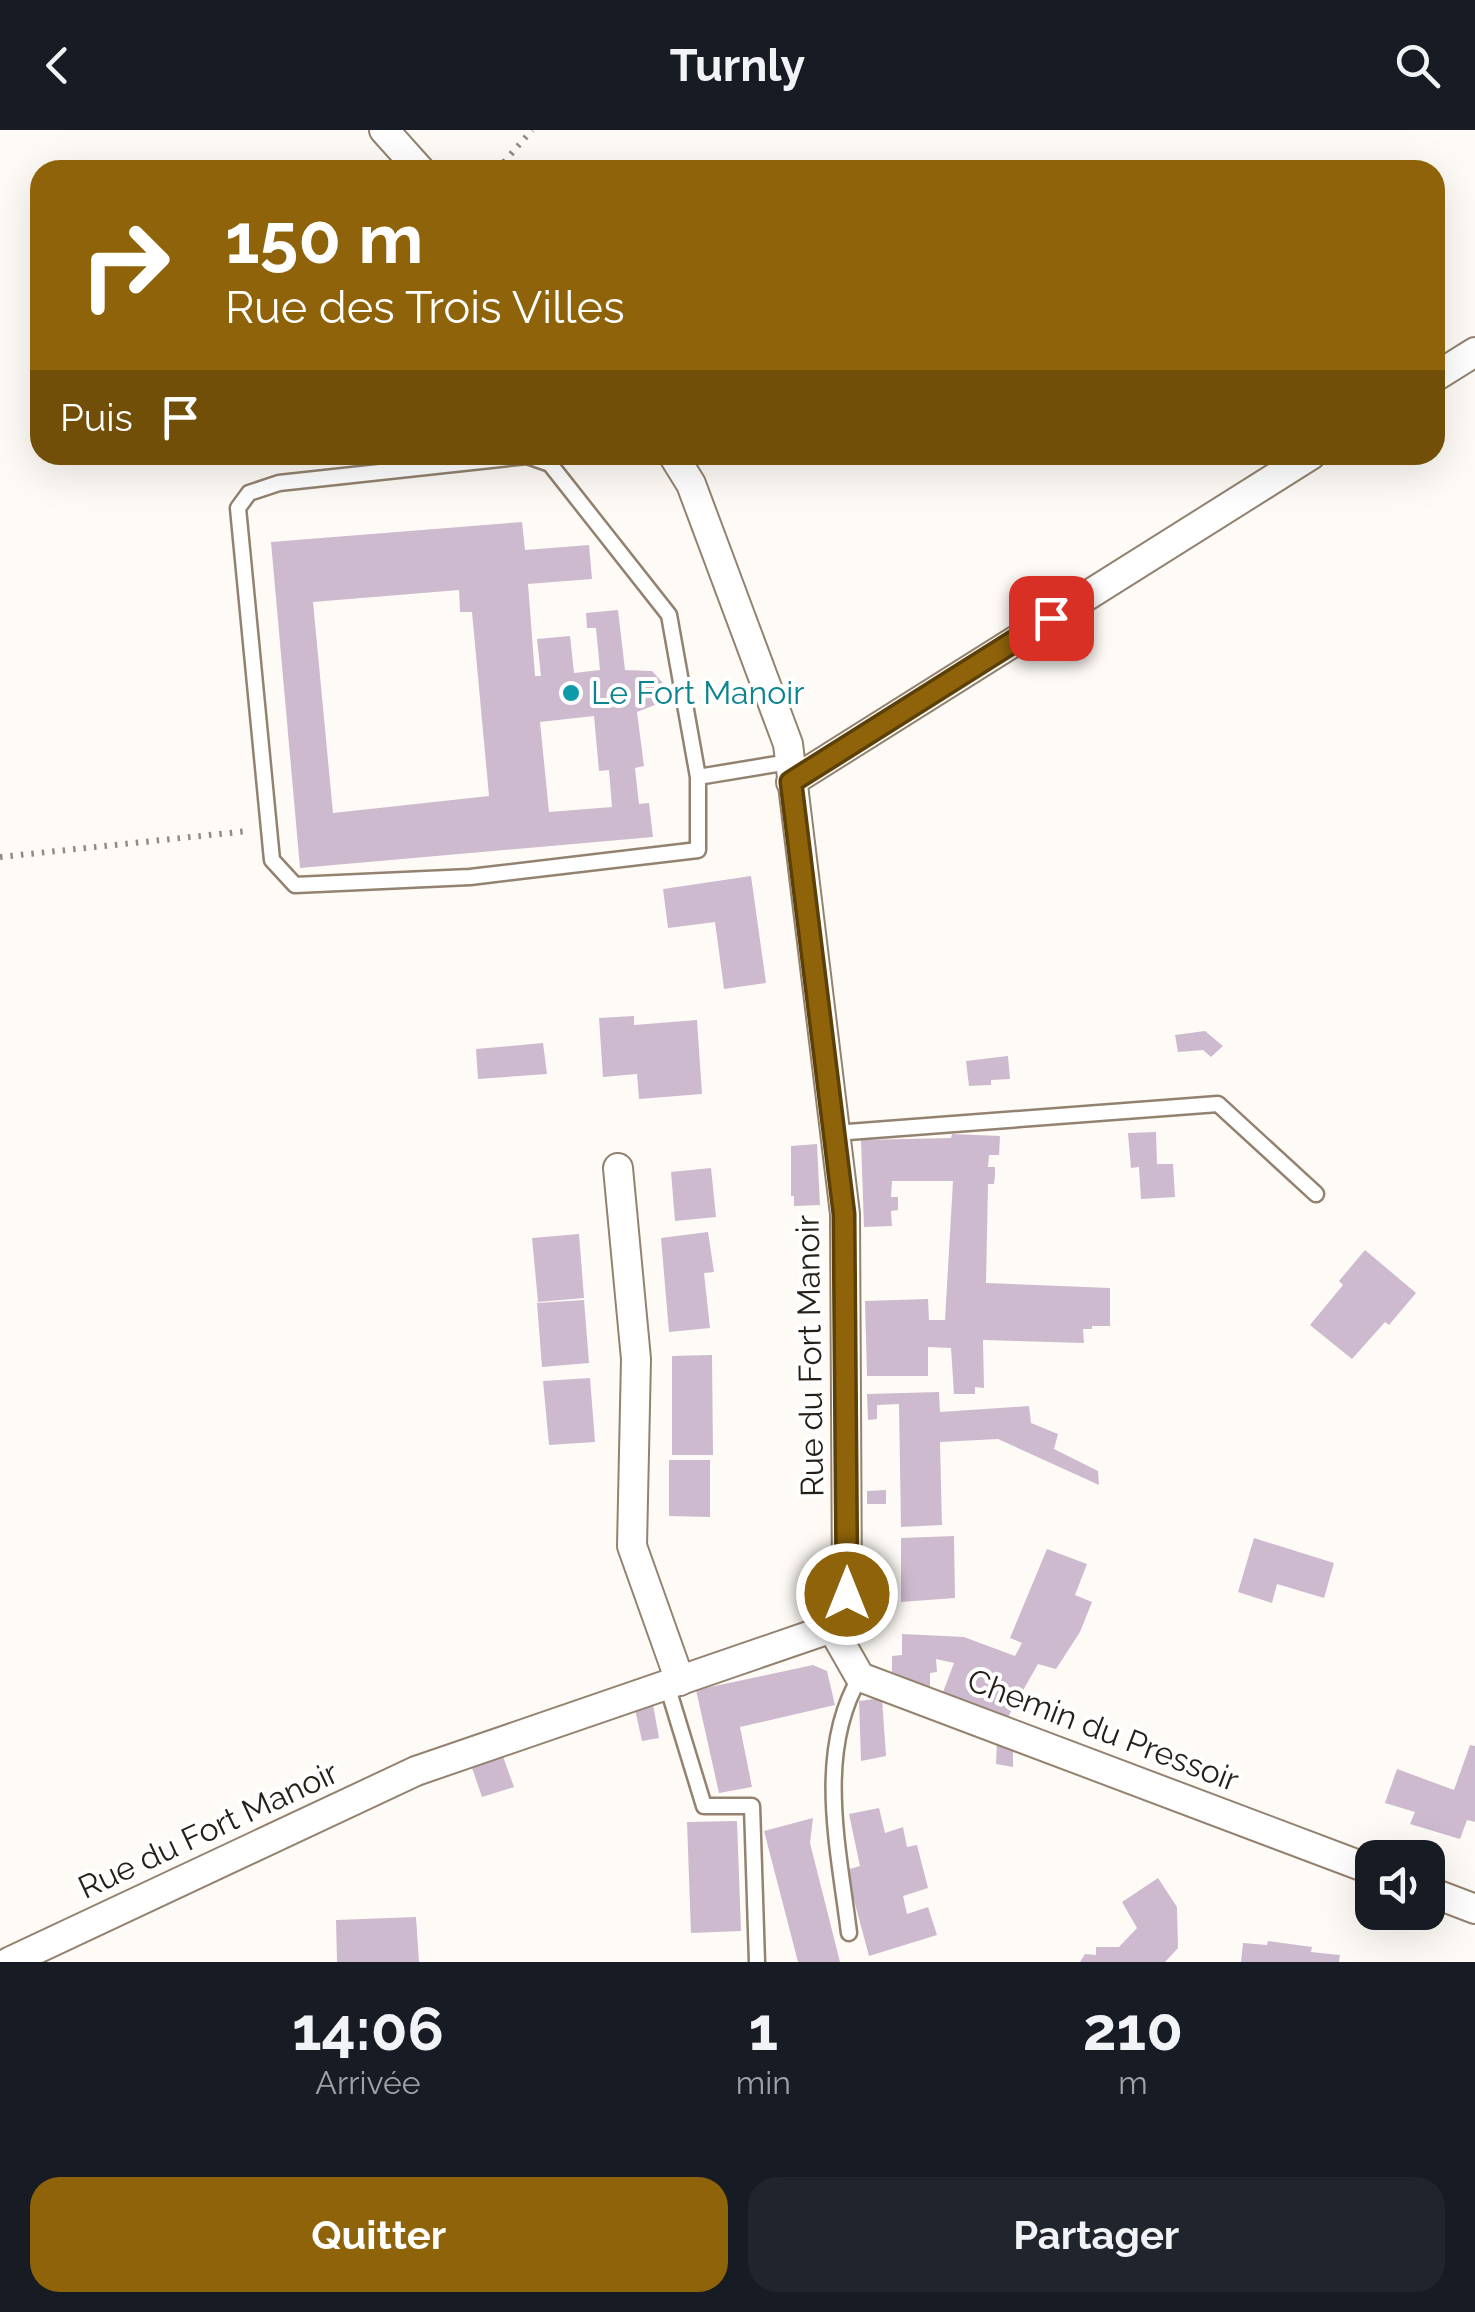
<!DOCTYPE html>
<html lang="fr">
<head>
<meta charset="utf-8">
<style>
	body { margin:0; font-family:Raleway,sans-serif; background:#20242c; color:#f1f3f6; height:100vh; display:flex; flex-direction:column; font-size:38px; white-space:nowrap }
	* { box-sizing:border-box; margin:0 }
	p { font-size:32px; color:#9ea1a6 }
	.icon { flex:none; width:55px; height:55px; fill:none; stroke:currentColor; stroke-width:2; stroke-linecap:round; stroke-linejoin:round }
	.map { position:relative; height:1832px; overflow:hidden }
	.panel { display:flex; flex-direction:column; background:#171b24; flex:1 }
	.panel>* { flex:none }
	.hud { position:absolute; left:30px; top:30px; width:1415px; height:305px; border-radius:30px; box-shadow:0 10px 40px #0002; background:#8f630a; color:#fff; overflow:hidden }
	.controls { position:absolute; left:1355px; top:1710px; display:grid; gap:20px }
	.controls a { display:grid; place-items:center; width:90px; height:90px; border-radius:20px; background:#171b24; box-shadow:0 10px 40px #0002; font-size:50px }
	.pin { position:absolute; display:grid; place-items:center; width:85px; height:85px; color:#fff; margin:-42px; border-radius:20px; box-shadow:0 5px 15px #0006 }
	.me { position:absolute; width:110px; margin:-55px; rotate:0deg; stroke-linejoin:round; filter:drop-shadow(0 0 8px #0008) }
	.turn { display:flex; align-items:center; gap:35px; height:210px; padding:0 30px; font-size:45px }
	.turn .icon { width:130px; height:130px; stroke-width:2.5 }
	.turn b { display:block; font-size:70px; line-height:85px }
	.then { display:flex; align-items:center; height:95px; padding:0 30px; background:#0003; gap:20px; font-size:38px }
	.eta { display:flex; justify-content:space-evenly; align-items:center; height:170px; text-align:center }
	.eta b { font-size:60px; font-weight:700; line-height:70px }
	.action { display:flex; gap:20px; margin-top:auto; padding:20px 30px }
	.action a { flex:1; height:115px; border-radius:30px; background:#8f630a; color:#fff; font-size:40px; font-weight:700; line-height:115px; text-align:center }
	.action a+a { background:#20242c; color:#f1f3f6 }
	header { display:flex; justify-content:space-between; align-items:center; height:130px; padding:0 30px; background:#171b24; font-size:45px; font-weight:700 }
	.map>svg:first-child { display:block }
	.building { fill:#cebace; fill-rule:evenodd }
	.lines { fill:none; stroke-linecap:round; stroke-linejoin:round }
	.service-casing { stroke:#93826f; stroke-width:19 }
	.minor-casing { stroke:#93826f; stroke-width:32 }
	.path { stroke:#908c85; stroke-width:6; stroke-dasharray:2.5 8; stroke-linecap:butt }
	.service { stroke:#fff; stroke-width:14 }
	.minor { stroke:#fff; stroke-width:28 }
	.route-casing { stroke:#5d4006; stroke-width:25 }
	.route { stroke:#8f630a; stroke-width:18 }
	.culture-dot { fill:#0f9aa8; stroke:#fff; stroke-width:4 }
	.labels { text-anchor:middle; stroke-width:8; stroke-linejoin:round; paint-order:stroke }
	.culture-label { font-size:32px; fill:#0d838f; stroke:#fff; text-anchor:start }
	.street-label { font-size:32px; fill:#251f17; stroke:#fff }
</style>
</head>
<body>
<header><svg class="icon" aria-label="back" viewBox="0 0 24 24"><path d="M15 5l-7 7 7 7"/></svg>Turnly<svg class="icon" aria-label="search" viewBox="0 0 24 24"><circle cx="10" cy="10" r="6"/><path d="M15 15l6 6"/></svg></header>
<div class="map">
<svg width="1475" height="1832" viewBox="0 0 1475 1832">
	<rect width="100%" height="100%" fill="#fefbf6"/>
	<g class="building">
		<path d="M 522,392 L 525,420 L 589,415 L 592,449 L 528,454 L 535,546 L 541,546 L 537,509 L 570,506 L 574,543 L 600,540 L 596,498 L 587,498 L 586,483 L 618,480 L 625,540 L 652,541 L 663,553 L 660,573 L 637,582 L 644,636 L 635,638 L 639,674 L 649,673 L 653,707 L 300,738 L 271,412 ZM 459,460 L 460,482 L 472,482 L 489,666 L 333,683 L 313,472 ZM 594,586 L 599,641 L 609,640 L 612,677 L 549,682 L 540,592 Z"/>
		<path d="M 751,746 L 766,853 L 724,859 L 715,792 L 668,798 L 663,759 Z"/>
		<path d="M 634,886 L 634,895 L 697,890 L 702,964 L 639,969 L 637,944 L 603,947 L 599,888 Z"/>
		<path d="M 1205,901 L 1223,916 L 1211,927 L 1203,920 L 1178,922 L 1175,905 Z"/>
		<path d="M 543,913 L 547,944 L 478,949 L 476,919 Z"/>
		<path d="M 1008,926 L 1010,949 L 991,950 L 991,955 L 969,956 L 966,931 Z"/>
		<path d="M 1156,1002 L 1157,1034 L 1173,1034 L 1175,1067 L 1141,1069 L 1139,1037 L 1131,1038 L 1128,1003 Z"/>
		<path d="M 952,1004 L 1000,1006 L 999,1025 L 989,1025 L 988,1037 L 995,1037 L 995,1045 L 994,1054 L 988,1054 L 986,1153 L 1110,1158 L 1110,1196 L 1092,1196 L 1092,1199 L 1083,1199 L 1084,1213 L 983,1210 L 984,1258 L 975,1257 L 975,1264 L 954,1264 L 951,1218 L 928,1217 L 928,1246 L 867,1246 L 865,1171 L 928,1169 L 929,1190 L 945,1190 L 953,1051 L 892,1051 L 891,1067 L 898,1067 L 898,1080 L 891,1081 L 892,1096 L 864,1097 L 861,1010 L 951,1008 Z"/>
		<path d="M 817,1014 L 820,1075 L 794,1076 L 794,1066 L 791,1066 L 791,1016 Z"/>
		<path d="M 711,1038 L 716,1087 L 675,1091 L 671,1042 Z"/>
		<path d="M 708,1102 L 714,1142 L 704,1143 L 710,1198 L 669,1202 L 661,1108 Z"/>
		<path d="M 579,1104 L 584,1168 L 538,1172 L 532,1108 Z"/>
		<path d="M 1365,1120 L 1416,1163 L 1389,1195 L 1385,1192 L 1352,1229 L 1310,1195 L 1343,1155 L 1339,1151 Z"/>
		<path d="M 584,1170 L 589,1233 L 542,1237 L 537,1173 Z"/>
		<path d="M 712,1225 L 713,1325 L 672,1325 L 672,1226 Z"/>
		<path d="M 590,1248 L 595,1312 L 549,1315 L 543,1251 Z"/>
		<path d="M 939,1262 L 940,1282 L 1029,1276 L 1031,1293 L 1058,1304 L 1054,1319 L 1098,1341 L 1099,1355 L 998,1309 L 940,1312 L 942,1395 L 901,1397 L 899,1274 L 877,1275 L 877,1289 L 868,1290 L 867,1264 Z"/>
		<path d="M 669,1330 L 710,1330 L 710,1387 L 669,1386 Z"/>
		<path d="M 886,1360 L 886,1374 L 867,1374 L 867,1361 Z"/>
		<path d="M 954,1406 L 955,1468 L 901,1472 L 901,1408 Z"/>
		<path d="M 1254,1408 L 1334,1433 L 1324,1468 L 1277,1454 L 1272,1473 L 1238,1462 Z"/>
		<path d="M 1047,1419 L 1087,1434 L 1075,1465 L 1092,1472 L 1080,1502 L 1056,1539 L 1038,1534 L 1008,1587 L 943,1562 L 954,1533 L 936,1529 L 937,1542 L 930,1543 L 930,1557 L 892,1542 L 892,1526 L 902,1525 L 902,1504 L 964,1507 L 1015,1526 L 1022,1513 L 1010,1508 Z"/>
		<path d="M 813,1535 L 827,1541 L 835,1575 L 740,1597 L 752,1657 L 719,1663 L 696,1560 Z"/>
		<path d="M 882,1568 L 886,1626 L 861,1631 L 859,1571 Z"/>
		<path d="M 652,1569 L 659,1608 L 642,1611 L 634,1575 Z"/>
		<path d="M 997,1610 L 1013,1617 L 1013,1637 L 996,1634 Z"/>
		<path d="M 1470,1615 L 1475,1616 L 1475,1692 L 1467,1690 L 1460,1709 L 1410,1694 L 1415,1682 L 1385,1673 L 1397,1639 L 1454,1660 Z"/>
		<path d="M 501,1621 L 514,1657 L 482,1667 L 470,1632 Z"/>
		<path d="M 879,1678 L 885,1703 L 903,1697 L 907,1717 L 917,1715 L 928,1758 L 903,1766 L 907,1784 L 928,1777 L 937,1805 L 869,1826 L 846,1740 L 860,1736 L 849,1684 Z"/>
		<path d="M 813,1688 L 810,1713 L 840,1832 L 798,1832 L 764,1701 Z"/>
		<path d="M 737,1691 L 741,1801 L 691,1803 L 687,1692 Z"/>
		<path d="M 1158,1748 L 1177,1777 L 1178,1818 L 1165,1832 L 1080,1832 L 1085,1824 L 1096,1825 L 1096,1817 L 1119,1817 L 1137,1798 L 1122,1772 Z"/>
		<path d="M 416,1787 L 419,1832 L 337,1832 L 336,1790 Z"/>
		<path d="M 1268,1811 L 1312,1817 L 1311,1822 L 1340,1825 L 1339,1832 L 1241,1832 L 1243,1813 L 1267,1815 Z"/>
	</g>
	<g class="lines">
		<defs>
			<g id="service">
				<path d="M 698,647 L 669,485 L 550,334 L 527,326 L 279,353 L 249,363 L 238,378 L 272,730 L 295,755 L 470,747 L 698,720 L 698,647 L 789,632"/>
				<path d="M 835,1003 L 1218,974 L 1316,1064"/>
				<path d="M 667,1555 L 704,1676 L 752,1676 L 757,1832"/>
				<path d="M 849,1803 C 839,1720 815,1623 860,1547"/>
			</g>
			<g id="minor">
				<path d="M 384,0 L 420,40"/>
				<path d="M 1435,247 L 1475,222"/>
				<path d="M 791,652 L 1311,325"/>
				<path d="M 618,1038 L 636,1229 L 632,1416 L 680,1551"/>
				<path d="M 832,1498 L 860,1547 L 1372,1740"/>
				<path d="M 1428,1761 L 1475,1779"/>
				<path d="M 9,1832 L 416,1641 L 832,1498 L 847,1464 L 845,1084 L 788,614 L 691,354 L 673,325"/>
			</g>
		</defs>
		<use href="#service" class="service-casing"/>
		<use href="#minor" class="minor-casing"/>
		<g class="path">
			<path d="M 497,40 L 532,0"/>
			<path d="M 0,727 L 248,701"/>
		</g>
		<use href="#service" class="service"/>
		<use href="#minor" class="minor"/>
	</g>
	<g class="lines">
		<defs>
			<path id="route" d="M 847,1464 L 844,1084 L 791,652 L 1051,488"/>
		</defs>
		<use href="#route" class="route-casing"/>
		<use href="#route" class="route"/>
	</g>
	<circle class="culture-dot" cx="571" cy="563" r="10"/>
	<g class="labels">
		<g class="culture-label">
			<text x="591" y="574">Le Fort Manoir</text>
		</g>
		<g class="street-label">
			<text transform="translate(810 1226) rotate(-91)" y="11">Rue du Fort Manoir</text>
			<text transform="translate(1103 1600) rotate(21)" y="11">Chemin du Pressoir</text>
			<text transform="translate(208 1700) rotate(-25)" y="11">Rue du Fort Manoir</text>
		</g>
	</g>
</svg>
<div class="controls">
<a><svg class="icon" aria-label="sound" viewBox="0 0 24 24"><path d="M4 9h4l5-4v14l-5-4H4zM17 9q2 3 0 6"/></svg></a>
</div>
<div class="pin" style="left:1051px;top:488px;background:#d93025"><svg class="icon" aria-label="arrive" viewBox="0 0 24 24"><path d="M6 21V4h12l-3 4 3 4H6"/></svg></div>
<svg class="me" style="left:847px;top:1464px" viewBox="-20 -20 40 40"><circle r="17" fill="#8f630a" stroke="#fff" stroke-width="3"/><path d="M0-11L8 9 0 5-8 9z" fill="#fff"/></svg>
<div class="hud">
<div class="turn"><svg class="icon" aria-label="right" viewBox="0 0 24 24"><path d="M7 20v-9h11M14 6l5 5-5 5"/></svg><div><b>150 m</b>Rue des Trois Villes</div></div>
<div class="then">Puis<svg class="icon" aria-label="arrive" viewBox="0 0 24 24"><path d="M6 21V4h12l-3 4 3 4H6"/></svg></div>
</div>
</div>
<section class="panel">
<div class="eta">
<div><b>14:06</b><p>Arrivée</p></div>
<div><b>1</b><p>min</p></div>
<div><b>210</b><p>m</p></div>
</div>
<div class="action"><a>Quitter</a><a>Partager</a></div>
</section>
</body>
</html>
